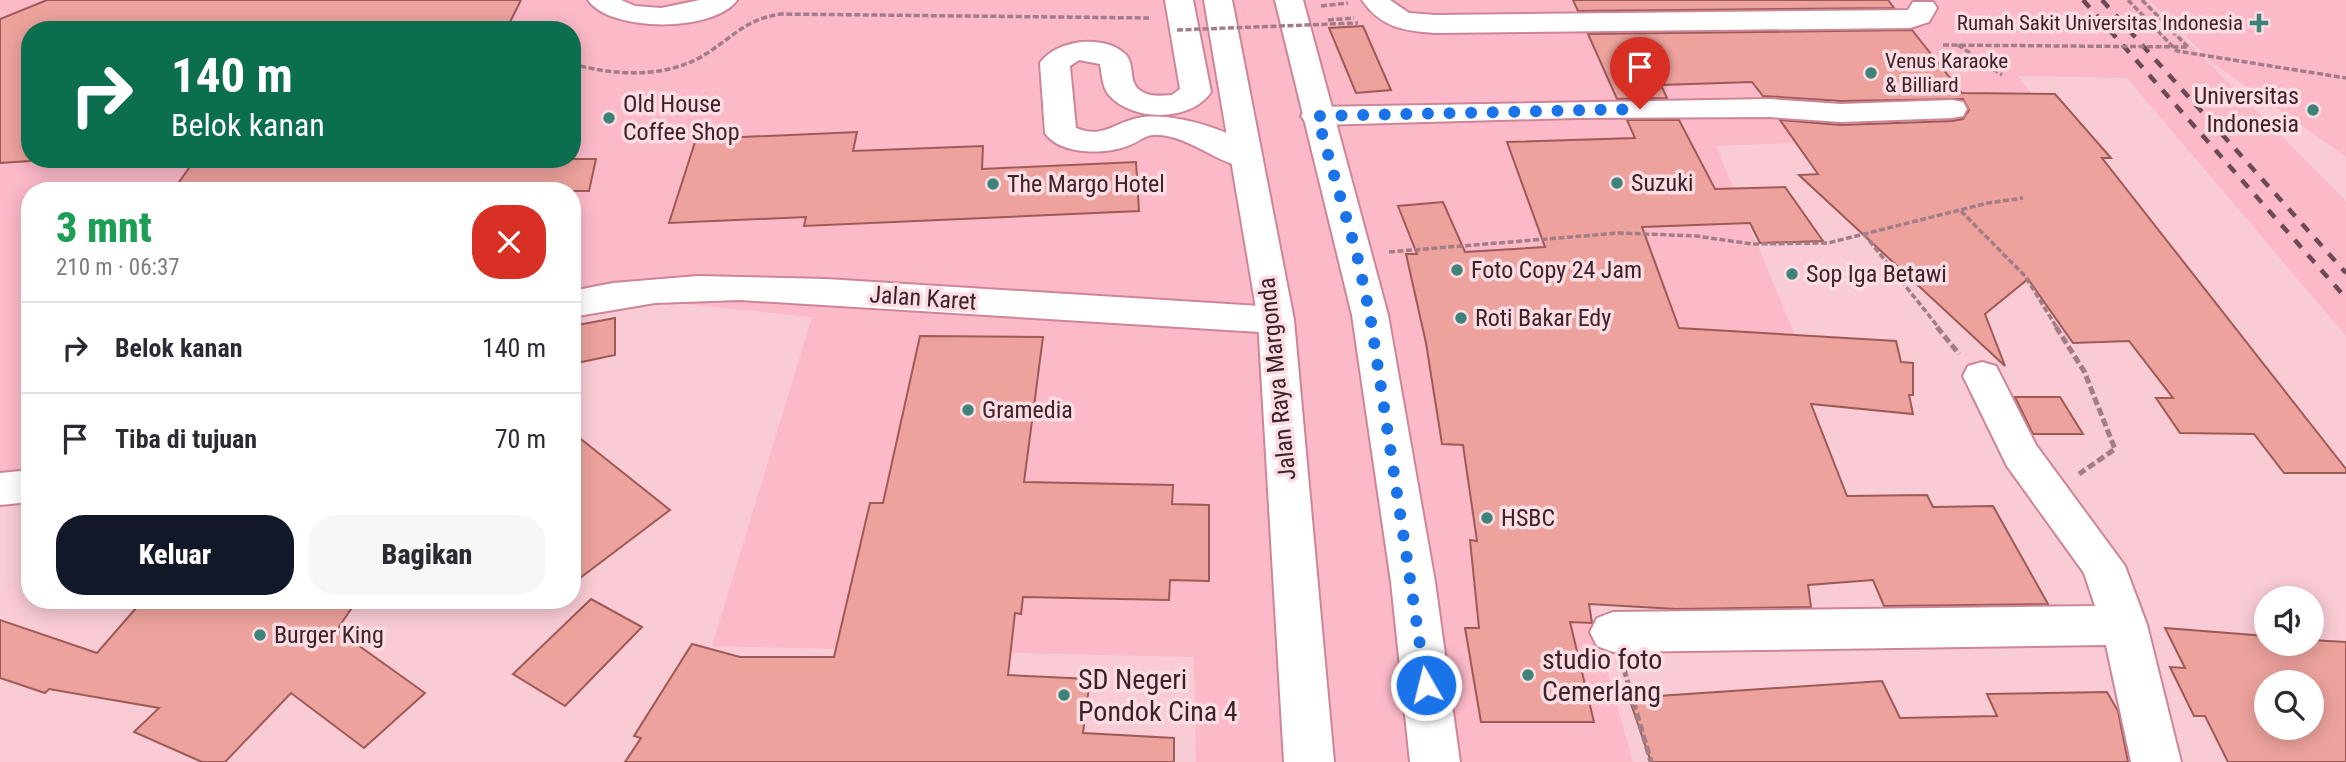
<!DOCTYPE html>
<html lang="id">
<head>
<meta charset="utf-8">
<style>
	body { margin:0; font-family:"Roboto Condensed",sans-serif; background:#f7f7f7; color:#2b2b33; height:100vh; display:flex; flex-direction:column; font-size:26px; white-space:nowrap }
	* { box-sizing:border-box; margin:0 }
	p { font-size:23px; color:#7c7c81 }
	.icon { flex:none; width:38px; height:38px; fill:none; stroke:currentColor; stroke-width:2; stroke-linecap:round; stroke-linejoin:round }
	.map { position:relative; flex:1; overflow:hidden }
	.side { position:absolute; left:21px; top:182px; width:560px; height:427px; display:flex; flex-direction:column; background:#fff; border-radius:28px; box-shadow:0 4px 18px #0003 }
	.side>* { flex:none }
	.guide { position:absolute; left:21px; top:21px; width:560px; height:147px; border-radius:28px; box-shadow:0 4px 18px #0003; background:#0b6e4f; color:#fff; overflow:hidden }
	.controls { position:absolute; left:2254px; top:586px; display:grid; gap:14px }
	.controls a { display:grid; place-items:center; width:70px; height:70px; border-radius:50%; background:#fff; box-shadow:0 4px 18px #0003; font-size:35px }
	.pin { position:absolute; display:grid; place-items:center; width:60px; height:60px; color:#fff; margin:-72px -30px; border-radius:50% 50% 50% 0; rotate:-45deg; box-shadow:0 0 7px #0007 }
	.pin .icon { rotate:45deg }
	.me { position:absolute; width:77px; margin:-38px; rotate:352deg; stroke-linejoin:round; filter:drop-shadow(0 0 5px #0008) }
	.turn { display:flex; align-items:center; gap:24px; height:147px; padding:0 35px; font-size:32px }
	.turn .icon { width:91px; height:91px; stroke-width:2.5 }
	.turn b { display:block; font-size:49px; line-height:60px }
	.round { display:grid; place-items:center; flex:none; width:74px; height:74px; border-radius:28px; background:#f7f7f7 }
	.overview { display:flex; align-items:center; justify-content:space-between; height:119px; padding:0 35px }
	h1 { font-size:42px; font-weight:800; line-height:52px; color:#1e9e55 }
	.primary-button { display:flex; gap:14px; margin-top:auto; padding:14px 35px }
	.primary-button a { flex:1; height:80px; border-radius:28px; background:#111827; color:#fff; font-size:28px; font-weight:800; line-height:80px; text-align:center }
	.primary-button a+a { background:#f7f7f7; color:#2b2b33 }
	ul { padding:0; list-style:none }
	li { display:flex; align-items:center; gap:21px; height:91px; padding:0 35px; border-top:2px solid #e1e1e2 }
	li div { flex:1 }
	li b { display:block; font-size:26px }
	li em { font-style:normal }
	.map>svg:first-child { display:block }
	.built { fill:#fcb9c8; fill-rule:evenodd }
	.building { fill:#eda29d; stroke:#9e5a56; stroke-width:2; fill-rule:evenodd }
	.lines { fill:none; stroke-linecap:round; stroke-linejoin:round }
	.minor-casing { stroke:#cd8697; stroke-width:4 }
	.major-casing { stroke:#cd8697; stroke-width:4 }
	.path-far1 { stroke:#a37d86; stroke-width:3.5; stroke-dasharray:6 2.5; stroke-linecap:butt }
	.path { stroke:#a37d86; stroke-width:5; stroke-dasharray:8 3.5; stroke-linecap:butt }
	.minor { fill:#fff; fill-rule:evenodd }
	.major { fill:#fff; fill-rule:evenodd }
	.rail { stroke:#6b4b53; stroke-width:4.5; stroke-dasharray:10 10; stroke-linecap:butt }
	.path-bridge { stroke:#a37d86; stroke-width:3.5; stroke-dasharray:6 2.5; stroke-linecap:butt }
	.route { stroke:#1a73e8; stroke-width:12; stroke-dasharray:0 21.6 }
	.poi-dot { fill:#3d8379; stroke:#fcdde3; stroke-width:2.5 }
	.labels { text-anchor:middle; stroke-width:7; stroke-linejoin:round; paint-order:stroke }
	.far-poi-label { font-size:21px; fill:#3e2229; stroke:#fcdde3; text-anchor:end }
	.poi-label { font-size:24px; fill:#3e2229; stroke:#fcdde3; text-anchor:start }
	.street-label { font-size:24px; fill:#3e2229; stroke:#fcdde3 }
	.near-poi-label { font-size:28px; fill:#3e2229; stroke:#fcdde3; text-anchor:start }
</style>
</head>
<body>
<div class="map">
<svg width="2346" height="762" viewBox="0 0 2346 762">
	<rect width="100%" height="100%" fill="#f9cbd5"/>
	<g class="built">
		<path d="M 0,0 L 2146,0 L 2346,201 L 2346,336 L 2127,78 L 2018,76 L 2063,133 L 1716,146 L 1800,347 L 1515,348 L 1633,762 L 1196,762 L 1194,657 L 712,646 L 812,317 L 675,303 L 572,311 L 572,191 L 30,191 L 30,472 L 0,478 ZM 30,30 L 572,30 L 572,159 L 30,159 Z"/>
		<path d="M 2149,0 L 2346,0 L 2346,157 L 2213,63 Z"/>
	</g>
	<g class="building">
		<path d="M 47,0 L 521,0 L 506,30 L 30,30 L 30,161 L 0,163 L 0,19 Z"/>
		<path d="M 1573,0 L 1888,0 L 1894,8 L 1578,11 Z"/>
		<path d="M 1363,26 L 1373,49 L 1391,90 L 1356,93 L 1329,28 Z"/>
		<path d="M 1912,30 L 1962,93 L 2055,94 L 2111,158 L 2102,158 L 2346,469 L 2346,473 L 2284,473 L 2254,434 L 2180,433 L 2156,398 L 2173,398 L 2129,341 L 2073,343 L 2028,279 L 1985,314 L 2005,366 L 1799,175 L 1818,174 L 1780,120 L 1841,125 L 1952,121 L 1963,119 L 1969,110 L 1963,99 L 1841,101 L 1763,96 L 1752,82 L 1661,85 L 1667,98 L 1617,99 L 1588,34 Z"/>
		<path d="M 1627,120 L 1679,120 L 1715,189 L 1785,187 L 1823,241 L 1760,243 L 1750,223 L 1642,227 L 1679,328 L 1896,341 L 1901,362 L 1913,363 L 1913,395 L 1909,395 L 1913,414 L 1811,404 L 1847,496 L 1927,495 L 1933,507 L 1993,506 L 2048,604 L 1884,606 L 1873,580 L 1808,585 L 1811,607 L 1676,609 L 1589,604 L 1592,623 L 1570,622 L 1594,722 L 1481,722 L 1465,628 L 1479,628 L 1470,540 L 1477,541 L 1463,445 L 1442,444 L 1426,343 L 1406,254 L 1417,254 L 1398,206 L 1443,202 L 1465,252 L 1545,247 L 1507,142 L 1635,138 Z"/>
		<path d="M 857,132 L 853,151 L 983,146 L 982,169 L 1136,162 L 1139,211 L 804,226 L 806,217 L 669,223 L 696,139 Z"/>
		<path d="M 195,159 L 596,159 L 589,191 L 173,191 Z"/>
		<path d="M 615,318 L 615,355 L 572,364 L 572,326 Z"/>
		<path d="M 920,336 L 1043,337 L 1024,482 L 1173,485 L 1172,504 L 1209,505 L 1209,581 L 1170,580 L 1169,600 L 1023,597 L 1021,614 L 1015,613 L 1008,675 L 1090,679 L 1083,733 L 1174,738 L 1174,762 L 625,762 L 641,738 L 634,736 L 692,644 L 740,657 L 834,657 L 870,503 L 883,503 Z"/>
		<path d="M 2015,397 L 2060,397 L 2083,434 L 2033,434 Z"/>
		<path d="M 572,432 L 670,510 L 572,584 Z"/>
		<path d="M 591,599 L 642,627 L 565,706 L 513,674 Z"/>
		<path d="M 143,600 L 357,600 L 337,630 L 425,693 L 364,748 L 291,693 L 225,762 L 202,762 L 134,732 L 159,708 L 49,689 L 45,693 L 0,678 L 0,620 L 97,653 Z"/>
		<path d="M 2165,628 L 2266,636 L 2266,644 L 2312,644 L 2312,640 L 2346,642 L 2346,762 L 2228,762 L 2205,716 L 2194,716 L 2170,667 L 2185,668 ZM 2266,682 L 2312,682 L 2312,728 L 2266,728 Z"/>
		<path d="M 1882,681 L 1900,718 L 1997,716 L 1987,694 L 2107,692 L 2118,711 L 2128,762 L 1651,762 L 1629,698 Z"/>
	</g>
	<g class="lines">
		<defs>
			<g id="minor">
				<path d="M 588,0 L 621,0 L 635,6 L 661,8 L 700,0 L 737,0 C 715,32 611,33 588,0 Z"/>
				<path d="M 1165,0 L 1193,0 L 1211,92 C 1191,122 1132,122 1109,95 C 1102,87 1102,74 1100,64 L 1079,60 L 1070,66 L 1076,128 C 1104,139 1113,123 1138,118 C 1170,111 1244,131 1263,159 L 1258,166 C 1227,174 1193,135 1157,135 C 1145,134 1142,140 1132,144 C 1109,155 1061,156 1045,133 L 1040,63 C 1056,40 1102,34 1124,53 C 1136,62 1127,83 1141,91 C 1149,97 1162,96 1172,95 L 1180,89 Z"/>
				<path d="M 1362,0 L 1390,0 L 1409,13 L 1435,15 L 1908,10 L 1913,2 L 1933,2 L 1937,8 L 1929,22 L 1910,28 L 1435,33 C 1404,31 1380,27 1362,0 Z"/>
				<path d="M 1769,99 L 1841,104 L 1952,100 L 1963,102 L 1967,109 L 1963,116 L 1952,118 L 1841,122 L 1769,117 L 1575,118 L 1317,125 L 1306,123 L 1301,116 L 1306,109 L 1317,107 Z"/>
				<path d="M 698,276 L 826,279 L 1276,307 L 1289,311 L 1294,320 L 1289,329 L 1276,333 L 740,300 L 655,303 L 572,317 L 572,291 L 613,283 Z"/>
				<path d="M 1982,362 L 1996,366 L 2036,445 L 2125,566 L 2147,625 L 2181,762 L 2131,762 L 2106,645 L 1613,652 L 1597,646 L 1590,632 L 1597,618 L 1613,612 L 2095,606 L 2084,573 L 2007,466 L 1963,376 L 1968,366 Z"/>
				<path d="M 30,470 L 30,502 L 0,505 L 0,473 Z"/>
			</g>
			<g id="major">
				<path d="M 1204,0 L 1232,0 L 1294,320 L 1334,762 L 1284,762 L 1258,320 Z"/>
				<path d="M 1275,0 L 1303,0 L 1388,315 L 1435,582 L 1460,762 L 1410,762 L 1391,582 L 1352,315 Z"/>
			</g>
		</defs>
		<use href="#minor" class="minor-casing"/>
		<use href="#major" class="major-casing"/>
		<g class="path-far1">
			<path d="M 2128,0 L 2177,51 L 2346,78"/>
			<path d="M 2142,0 L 2188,47"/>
			<path d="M 1321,6 L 1348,3"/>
			<path d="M 1328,20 L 1354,18"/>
			<path d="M 1958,45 L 2002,75"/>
			<path d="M 572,64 C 617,76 669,79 709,52 C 736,34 746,20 780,14 L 1149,18"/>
			<path d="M 1961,211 L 2025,276 L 2057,328"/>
			<path d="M 1864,234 L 1939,328"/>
			<path d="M 1389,252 L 1619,233 L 1696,236 L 1752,244 L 1828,243 L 1988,203 L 2023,198"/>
		</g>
		<g class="path">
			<path d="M 1937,327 L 1959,354"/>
			<path d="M 2056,327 L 2084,371 L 2115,449 L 2079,474"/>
			<path d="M 1624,669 L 1651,762"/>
		</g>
		<use href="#minor" class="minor"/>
		<use href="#major" class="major"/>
		<g class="rail">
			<path d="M 2083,0 L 2346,298"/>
			<path d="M 2102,0 L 2346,273"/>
		</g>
		<g class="path-bridge">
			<path d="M 1177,30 L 1358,23"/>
			<path d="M 1943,45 L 2188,47"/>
		</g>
	</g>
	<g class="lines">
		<path class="route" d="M 1426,685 L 1370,315 L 1357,255 L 1317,116 L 1640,109"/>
	</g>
	<g class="poi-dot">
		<path d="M2255.5 12.5h7v7h7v7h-7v7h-7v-7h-7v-7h7z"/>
		<circle cx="1871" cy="73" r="7"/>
		<circle cx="2313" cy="110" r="7"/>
		<circle cx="609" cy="118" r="7"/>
		<circle cx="1617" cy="183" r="7"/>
		<circle cx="993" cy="184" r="7"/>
		<circle cx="1457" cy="270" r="7"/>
		<circle cx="1792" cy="274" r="7"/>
		<circle cx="1461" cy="318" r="7"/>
		<circle cx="968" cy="410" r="7"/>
		<circle cx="1487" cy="518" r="7"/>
		<circle cx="260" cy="635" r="7"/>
		<circle cx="1528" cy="675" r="7"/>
		<circle cx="1064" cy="695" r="7"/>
	</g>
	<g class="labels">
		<g class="far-poi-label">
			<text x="2243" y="30">Rumah Sakit Universitas Indonesia</text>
			<text x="1885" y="68" text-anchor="start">Venus Karaoke<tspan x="1885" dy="24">&amp; Billiard</tspan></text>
		</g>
		<g class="poi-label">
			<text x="2299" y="104" text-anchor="end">Universitas<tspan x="2299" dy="28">Indonesia</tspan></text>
			<text x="623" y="112">Old House<tspan x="623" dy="28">Coffee Shop</tspan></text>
			<text x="1631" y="191">Suzuki</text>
			<text x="1007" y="192">The Margo Hotel</text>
			<text x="1471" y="278">Foto Copy 24 Jam</text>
			<text x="1806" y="282">Sop Iga Betawi</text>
			<text x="1475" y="326">Roti Bakar Edy</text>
			<text x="982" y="418">Gramedia</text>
			<text x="1501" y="526">HSBC</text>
			<text x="274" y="643">Burger King</text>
		</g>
		<g class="street-label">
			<text transform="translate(923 298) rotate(4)" y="8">Jalan Karet</text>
			<text transform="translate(1277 379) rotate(-96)" y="8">Jalan Raya Margonda</text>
		</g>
		<g class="near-poi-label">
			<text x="1542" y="669">studio foto<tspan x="1542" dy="32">Cemerlang</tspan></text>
			<text x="1078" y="689">SD Negeri<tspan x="1078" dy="32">Pondok Cina 4</tspan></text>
		</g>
	</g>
</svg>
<div class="controls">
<a><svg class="icon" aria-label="sound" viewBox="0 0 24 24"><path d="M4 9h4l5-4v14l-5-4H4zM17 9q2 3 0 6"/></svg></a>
<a><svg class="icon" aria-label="search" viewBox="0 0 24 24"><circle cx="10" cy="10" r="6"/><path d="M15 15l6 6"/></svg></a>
</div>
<div class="pin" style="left:1640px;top:109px;background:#d93025"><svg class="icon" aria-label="arrive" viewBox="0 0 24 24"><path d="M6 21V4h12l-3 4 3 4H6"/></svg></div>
<svg class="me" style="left:1426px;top:685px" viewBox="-20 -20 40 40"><circle r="17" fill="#1a73e8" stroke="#fff" stroke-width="3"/><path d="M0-11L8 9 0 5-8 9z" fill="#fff"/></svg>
<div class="guide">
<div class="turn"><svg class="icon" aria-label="right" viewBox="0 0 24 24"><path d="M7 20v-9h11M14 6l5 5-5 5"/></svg><div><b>140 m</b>Belok kanan</div></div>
</div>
<section class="side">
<div class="overview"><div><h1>3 mnt</h1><p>210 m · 06:37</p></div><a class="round" style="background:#d93025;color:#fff"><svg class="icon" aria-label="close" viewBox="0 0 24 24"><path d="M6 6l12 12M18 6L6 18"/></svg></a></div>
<ul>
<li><svg class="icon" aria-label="right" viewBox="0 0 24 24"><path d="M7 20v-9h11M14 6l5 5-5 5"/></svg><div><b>Belok kanan</b></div><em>140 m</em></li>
<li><svg class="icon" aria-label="arrive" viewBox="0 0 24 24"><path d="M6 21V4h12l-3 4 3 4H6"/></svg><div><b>Tiba di tujuan</b></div><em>70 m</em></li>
</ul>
<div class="primary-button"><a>Keluar</a><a>Bagikan</a></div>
</section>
</div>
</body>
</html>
